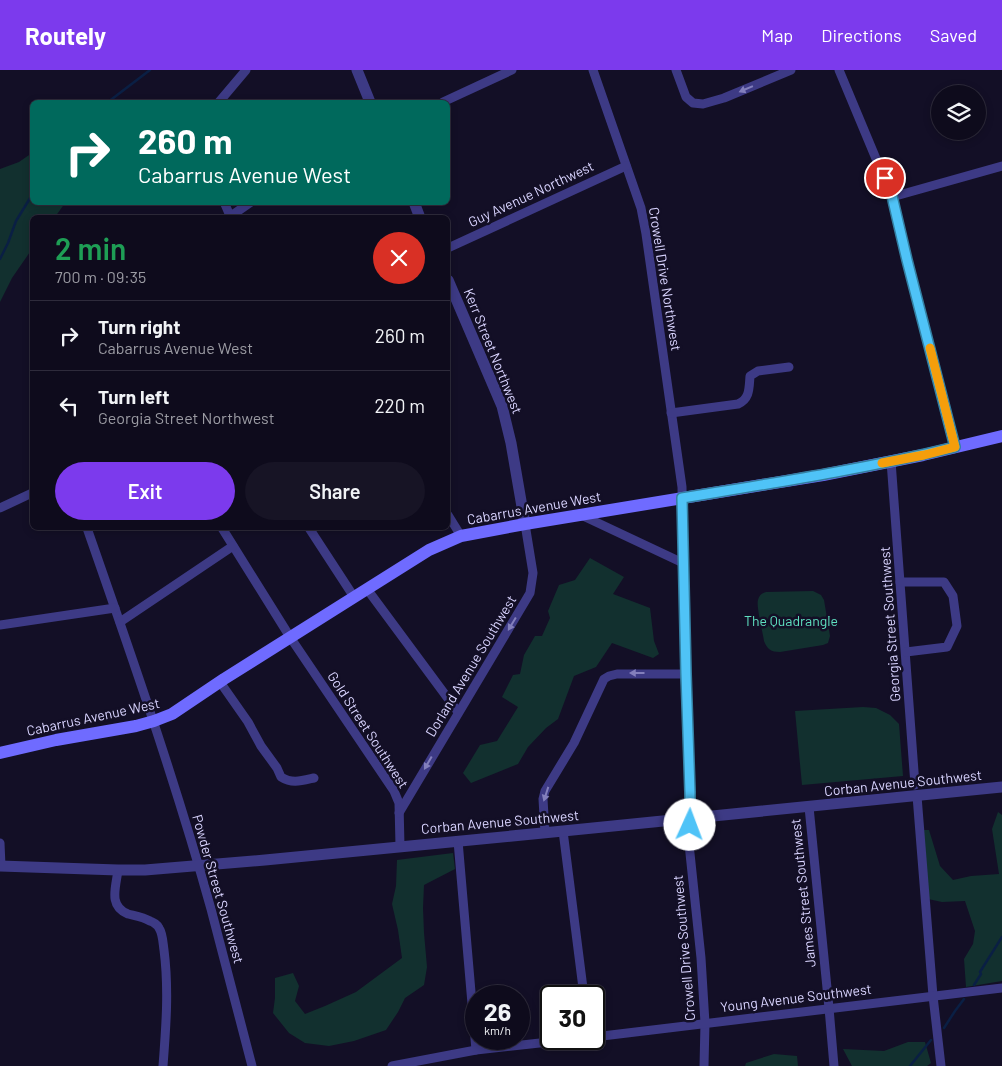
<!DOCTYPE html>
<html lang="en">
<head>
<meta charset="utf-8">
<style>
	body { margin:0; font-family:Barlow,sans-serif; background:#171425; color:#f1f3f6; height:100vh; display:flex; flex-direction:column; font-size:19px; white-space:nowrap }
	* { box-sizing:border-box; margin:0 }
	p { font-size:16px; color:#9b9ba3 }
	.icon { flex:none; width:28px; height:28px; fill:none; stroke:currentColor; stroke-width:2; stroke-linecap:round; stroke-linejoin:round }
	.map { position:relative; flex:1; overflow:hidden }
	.details { position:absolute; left:30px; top:145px; width:420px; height:315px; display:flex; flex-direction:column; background:#0e0b1c; border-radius:8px; box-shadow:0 2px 8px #0003,0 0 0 1px #2e2b3b }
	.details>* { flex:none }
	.banner { position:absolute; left:30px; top:30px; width:420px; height:105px; border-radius:8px; box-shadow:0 2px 8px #0003,0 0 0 1px #2e2b3b; background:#00695c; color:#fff; overflow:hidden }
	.controls { position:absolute; left:931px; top:15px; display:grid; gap:10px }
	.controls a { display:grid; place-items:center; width:55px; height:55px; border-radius:50%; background:#0e0b1c; box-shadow:0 2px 8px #0003,0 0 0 1px #2e2b3b; font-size:25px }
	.speed { position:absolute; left:465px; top:915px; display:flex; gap:10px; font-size:25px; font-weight:700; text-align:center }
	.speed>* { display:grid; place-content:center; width:65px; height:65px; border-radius:50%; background:#0e0b1c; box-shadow:0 2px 8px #0003,0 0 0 1px #2e2b3b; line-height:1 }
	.speed small { font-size:12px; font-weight:400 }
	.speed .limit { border:2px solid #111; border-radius:8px; background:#fff; color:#111 }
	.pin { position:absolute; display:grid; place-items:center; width:42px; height:42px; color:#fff; margin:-21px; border:2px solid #fff; border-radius:50%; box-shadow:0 1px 5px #0007 }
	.me { position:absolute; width:55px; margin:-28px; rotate:2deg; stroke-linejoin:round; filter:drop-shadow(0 0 4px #0008) }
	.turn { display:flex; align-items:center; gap:18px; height:105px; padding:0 25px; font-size:22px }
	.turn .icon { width:65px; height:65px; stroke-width:2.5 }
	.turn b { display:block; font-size:35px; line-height:42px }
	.round { display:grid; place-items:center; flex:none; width:52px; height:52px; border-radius:26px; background:#171425 }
	.overview { display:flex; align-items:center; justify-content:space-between; height:85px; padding:0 25px }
	h1 { font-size:30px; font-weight:600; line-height:38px; color:#1e9e55 }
	.cta { display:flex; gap:10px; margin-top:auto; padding:10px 25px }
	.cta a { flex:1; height:58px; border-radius:30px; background:#7c3aed; color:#fff; font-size:20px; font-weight:600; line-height:58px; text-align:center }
	.cta a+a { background:#171425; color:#f1f3f6 }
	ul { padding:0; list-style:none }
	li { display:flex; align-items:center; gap:15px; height:70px; padding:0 25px; border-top:1px solid #2e2b3b }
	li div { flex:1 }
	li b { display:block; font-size:19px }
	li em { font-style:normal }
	header { display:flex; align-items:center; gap:30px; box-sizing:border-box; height:70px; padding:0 25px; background:#7c3aed; color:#fff }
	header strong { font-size:24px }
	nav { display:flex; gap:28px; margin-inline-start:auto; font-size:18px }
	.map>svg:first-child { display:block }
	.green { fill:#12302f }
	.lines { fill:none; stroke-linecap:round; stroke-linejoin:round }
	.stream { stroke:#0a1f44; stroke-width:2.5 }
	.minor { stroke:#3d3a85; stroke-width:9 }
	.tertiary { stroke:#3d3a85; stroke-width:11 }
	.secondary { stroke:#6f6bff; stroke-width:12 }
	.oneway { fill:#837fbc }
	.route-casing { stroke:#337fa1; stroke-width:12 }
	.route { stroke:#4fc3f7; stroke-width:9 }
	.slow { stroke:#f59e0b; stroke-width:9 }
	.labels { text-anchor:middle; stroke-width:5; stroke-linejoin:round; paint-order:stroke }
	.street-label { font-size:14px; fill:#d9d4ff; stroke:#130f26 }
	.park-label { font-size:14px; fill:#5fe0c0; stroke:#130f26 }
</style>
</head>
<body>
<header>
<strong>Routely</strong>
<nav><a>Map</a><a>Directions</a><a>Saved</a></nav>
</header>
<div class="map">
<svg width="1002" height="996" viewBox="0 0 1002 996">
	<rect width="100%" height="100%" fill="#130f26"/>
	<g class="green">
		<path d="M 32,83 L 32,132 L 65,133 L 55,147 L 32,148 L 32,179 L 12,208 L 0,232 L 0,99 L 19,92 Z"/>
		<path d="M 590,488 L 624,507 L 613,524 L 650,538 L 654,571 L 659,584 L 653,588 L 612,573 L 596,597 L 574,606 L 558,649 L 546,658 L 528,677 L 518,694 L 471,713 L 463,703 L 480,675 L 497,671 L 518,637 L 502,627 L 513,605 L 520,604 L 524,585 L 535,566 L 542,566 L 550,548 L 548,541 L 559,515 L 575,510 Z"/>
		<path d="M 813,521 L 821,525 L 824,530 L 830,566 L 828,573 L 823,575 L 780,582 C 771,582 767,579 764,571 C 763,563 756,536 758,530 C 759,525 762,523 766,522 Z"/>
		<path d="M 863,637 L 876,638 L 890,645 L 899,654 L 903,706 L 802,715 L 795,641 Z"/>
		<path d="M 998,742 L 1002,745 L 1002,911 L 966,917 L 964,889 L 973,874 L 975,861 L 965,831 L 942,832 L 928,829 L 923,760 L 929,760 L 940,796 L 953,810 L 971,806 L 999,804 L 992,759 Z"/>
		<path d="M 453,783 L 455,799 L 424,815 L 423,838 L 424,863 L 427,897 L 424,915 L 405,928 L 398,942 L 386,960 L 354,971 L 329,976 L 305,973 L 289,963 L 273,943 L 275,928 L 275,908 L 293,903 L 299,916 L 295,931 L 305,944 L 325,936 L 356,922 L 402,888 L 398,860 L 392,834 L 396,816 L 397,790 Z"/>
		<path d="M 908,972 L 925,972 L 931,993 L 927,996 L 852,996 L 843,979 L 884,981 Z"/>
		<path d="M 774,984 L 797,986 L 798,996 L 745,996 L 746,993 Z"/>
	</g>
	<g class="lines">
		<g class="stream">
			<path d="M 108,32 L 150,0"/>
			<path d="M 0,189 L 8,173 L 16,151 L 32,125"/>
			<path d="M 974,915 L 981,904 L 980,902 L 1002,867"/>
			<path d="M 944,958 L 955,941 L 964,929"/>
			<path d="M 910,996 L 931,970"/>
		</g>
		<g class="minor">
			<path d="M 593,0 L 641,138 L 646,164 L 682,417 L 685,604 L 690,722 L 689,774 L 701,888 L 705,953 L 704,996"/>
			<path d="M 676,0 L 686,27 L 693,33 L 703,34 L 724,28 L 791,0"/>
			<path d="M 839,0 L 892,127 L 907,190 L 955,377"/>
			<path d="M 219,32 L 246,0"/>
			<path d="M 443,32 L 512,0"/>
			<path d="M 892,127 L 1002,96"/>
			<path d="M 224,132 L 231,148"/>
			<path d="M 228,148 L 251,132"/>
			<path d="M 448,178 L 626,96"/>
			<path d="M 671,343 L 738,334 C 750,329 749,318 750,306 L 758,301 L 789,297"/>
			<path d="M 891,391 L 915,715"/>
			<path d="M 0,438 L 32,423"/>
			<path d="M 448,445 L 461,466"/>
			<path d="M 581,445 L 683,493"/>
			<path d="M 87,458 C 131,584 175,710 211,839 C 225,891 238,944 252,996"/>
			<path d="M 222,458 L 290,567 L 394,721 L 399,733 L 400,776"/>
			<path d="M 309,458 L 354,527"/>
			<path d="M 900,512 L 944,512 L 953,526 L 957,556 L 947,577 L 906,582"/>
			<path d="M 367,519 L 458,642"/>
			<path d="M 120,552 L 233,476"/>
			<path d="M 0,555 L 115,538"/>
			<path d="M 220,612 L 248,652 L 261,676 L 277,698 L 281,707 C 292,714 301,711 314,708"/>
			<path d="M 917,726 L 933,926 L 941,996"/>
			<path d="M 809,737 L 829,938 L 834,996"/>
			<path d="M 399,743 L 530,523 L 533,503 L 525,454"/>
			<path d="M 563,761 L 584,926"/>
			<path d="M 545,763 L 543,729 L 545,721 L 574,673 L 604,609 L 609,606 L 617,604 L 685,604"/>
			<path d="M 458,771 L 476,980"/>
			<path d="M 0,773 L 1,796"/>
			<path d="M 118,800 C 116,817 108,836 128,844 C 136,846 143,847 150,851 C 153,852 158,855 159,858 C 163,864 163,874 164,880 C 169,919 166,957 163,996"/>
			<path d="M 594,967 L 1002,918"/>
			<path d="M 392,996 L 476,980 L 576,969"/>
		</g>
		<g class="tertiary">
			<path d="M 357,0 L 370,32"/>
			<path d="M 414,132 L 420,148"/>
			<path d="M 448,210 L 502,336 L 511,373 L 525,454"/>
			<path d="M 0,796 L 118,800 L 145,800 L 265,790 L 563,761 L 1002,717"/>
		</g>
		<path class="secondary" d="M 0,683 L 56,670 L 136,656 L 154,651 L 172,644 L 224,609 L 367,519 L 429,480 L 461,466 L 525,454 L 823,405 L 923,385 L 1002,366"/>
	</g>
	<defs><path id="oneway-solid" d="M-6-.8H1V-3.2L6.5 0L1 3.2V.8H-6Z" transform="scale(1.25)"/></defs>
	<g class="oneway">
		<use href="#oneway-solid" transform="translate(746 19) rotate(157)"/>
		<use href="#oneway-solid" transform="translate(512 554) rotate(121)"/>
		<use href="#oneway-solid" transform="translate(637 603) rotate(-180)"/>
		<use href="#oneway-solid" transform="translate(428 693) rotate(120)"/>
		<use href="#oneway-solid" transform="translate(546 724) rotate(108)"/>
	</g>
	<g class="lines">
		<defs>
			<path id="route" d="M 690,755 L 690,722 L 686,604 L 682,428 C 773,413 865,399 955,377 L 907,190 L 892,126 L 885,108"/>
		</defs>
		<use href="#route" class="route-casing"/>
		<use href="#route" class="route"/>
		<path class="slow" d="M 882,393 L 924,385 L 955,377 L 930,278"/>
	</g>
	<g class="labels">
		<g class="street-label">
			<text transform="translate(531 124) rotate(-25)" y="5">Guy Avenue Northwest</text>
			<text transform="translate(665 209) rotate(81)" y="5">Crowell Drive Northwest</text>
			<text transform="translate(493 281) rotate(68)" y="5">Kerr Street Northwest</text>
			<text transform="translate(534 438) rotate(-10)" y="5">Cabarrus Avenue West</text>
			<text transform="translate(890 554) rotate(-94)" y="5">Georgia Street Southwest</text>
			<text transform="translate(471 596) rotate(-59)" y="5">Dorland Avenue Southwest</text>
			<text transform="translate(93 647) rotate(-12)" y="5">Cabarrus Avenue West</text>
			<text transform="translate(368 660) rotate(57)" y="5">Gold Street Southwest</text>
			<text transform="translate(903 713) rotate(-6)" y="5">Corban Avenue Southwest</text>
			<text transform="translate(500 752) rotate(-5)" y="5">Corban Avenue Southwest</text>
			<text transform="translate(218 819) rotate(74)" y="5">Powder Street Southwest</text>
			<text transform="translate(803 823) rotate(-96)" y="5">James Street Southwest</text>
			<text transform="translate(684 878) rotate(-95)" y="5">Crowell Drive Southwest</text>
			<text transform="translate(796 928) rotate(-7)" y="5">Young Avenue Southwest</text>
		</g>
		<g class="park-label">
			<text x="791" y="556">The Quadrangle</text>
		</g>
	</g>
</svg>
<div class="controls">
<a><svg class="icon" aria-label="layers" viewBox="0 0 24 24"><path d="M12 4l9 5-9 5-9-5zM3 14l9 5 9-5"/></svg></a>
</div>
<div class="speed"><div>26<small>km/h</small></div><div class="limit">30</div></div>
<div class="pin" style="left:885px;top:108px;background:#d93025"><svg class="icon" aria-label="arrive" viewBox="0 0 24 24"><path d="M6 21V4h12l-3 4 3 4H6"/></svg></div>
<svg class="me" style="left:690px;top:755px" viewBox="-20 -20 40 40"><circle r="19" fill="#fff"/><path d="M0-13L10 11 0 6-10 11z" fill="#4fc3f7"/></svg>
<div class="banner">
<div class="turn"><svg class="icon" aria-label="right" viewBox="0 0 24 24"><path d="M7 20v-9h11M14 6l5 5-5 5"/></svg><div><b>260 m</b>Cabarrus Avenue West</div></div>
</div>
<section class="details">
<div class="overview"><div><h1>2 min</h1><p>700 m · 09:35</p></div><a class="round" style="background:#d93025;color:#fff"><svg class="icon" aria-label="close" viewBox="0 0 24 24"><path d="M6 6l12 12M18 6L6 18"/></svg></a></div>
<ul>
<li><svg class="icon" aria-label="right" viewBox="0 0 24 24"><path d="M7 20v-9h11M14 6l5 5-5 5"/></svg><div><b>Turn right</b><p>Cabarrus Avenue West</p></div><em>260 m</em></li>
<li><svg class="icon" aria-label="left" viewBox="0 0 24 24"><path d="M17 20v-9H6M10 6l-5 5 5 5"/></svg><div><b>Turn left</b><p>Georgia Street Northwest</p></div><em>220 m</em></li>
</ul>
<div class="cta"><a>Exit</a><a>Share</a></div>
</section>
</div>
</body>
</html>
